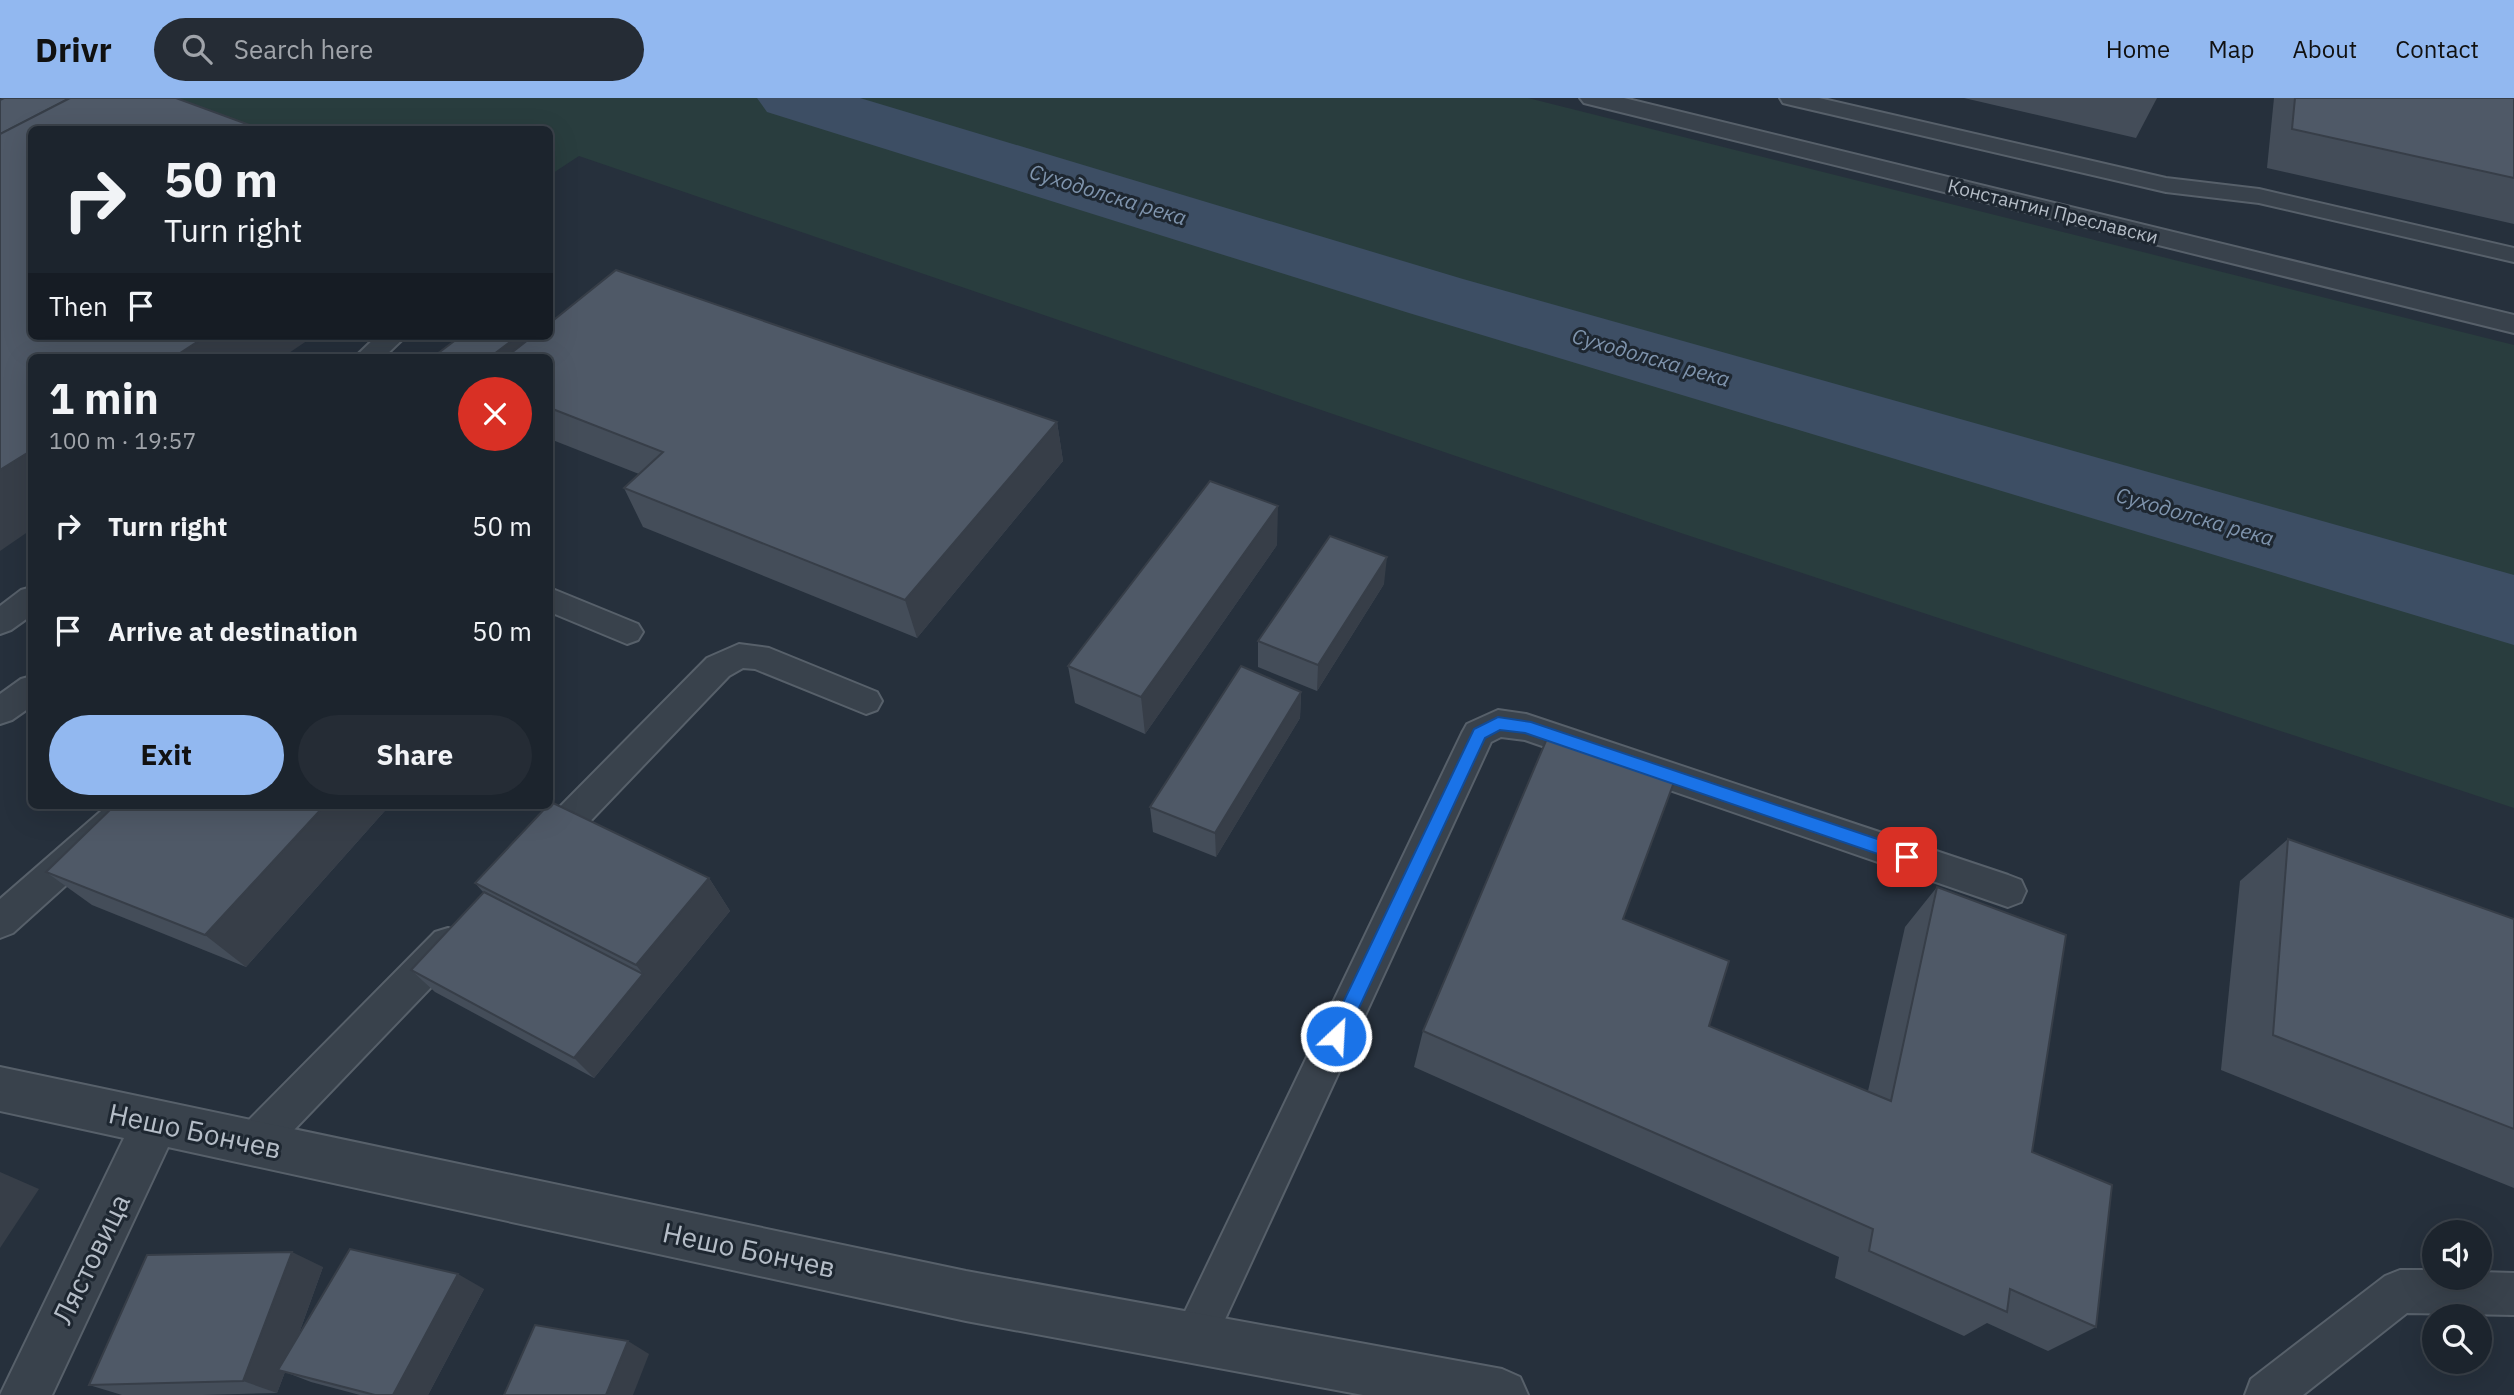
<!DOCTYPE html>
<html lang="en">
<head>
<meta charset="utf-8">
<style>
	body { margin:0; font-family:"IBM Plex Sans",sans-serif; background:#252c35; color:#f1f3f6; height:100vh; display:flex; flex-direction:column; font-size:26px; white-space:nowrap }
	* { box-sizing:border-box; margin:0 }
	p { font-size:23px; color:#a0a4aa }
	.icon { flex:none; width:38px; height:38px; fill:none; stroke:currentColor; stroke-width:2; stroke-linecap:round; stroke-linejoin:round }
	.map { position:relative; flex:1; overflow:hidden }
	.details { position:absolute; left:28px; top:256px; width:525px; height:455px; display:flex; flex-direction:column; background:#1c242d; border-radius:10px; box-shadow:0 7px 28px #0002,0 0 0 2px #3a4149 }
	.details>* { flex:none }
	.top-card { position:absolute; left:28px; top:28px; width:525px; height:214px; border-radius:10px; box-shadow:0 7px 28px #0002,0 0 0 2px #3a4149; background:#1c242d; color:#f1f3f6; overflow:hidden }
	.tools { position:absolute; left:2422px; top:1122px; display:grid; gap:14px }
	.tools a { display:grid; place-items:center; width:70px; height:70px; border-radius:50%; background:#1c242d; box-shadow:0 7px 28px #0002,0 0 0 2px #3a4149; font-size:35px }
	.pin { position:absolute; display:grid; place-items:center; width:60px; height:60px; color:#fff; margin:-30px; border-radius:14px; box-shadow:0 4px 10px #0006 }
	.me { position:absolute; width:77px; margin:-38px; rotate:25deg; stroke-linejoin:round; filter:drop-shadow(0 0 5px #0008) }
	.turn { display:flex; align-items:center; gap:24px; height:147px; padding:0 21px; font-size:32px }
	.turn .icon { width:91px; height:91px; stroke-width:2.5 }
	.turn b { display:block; font-size:49px; line-height:60px }
	.then { display:flex; align-items:center; height:66px; padding:0 21px; background:#0003; gap:14px; font-size:26px }
	.round { display:grid; place-items:center; flex:none; width:74px; height:74px; border-radius:37px; background:#252c35 }
	.head { display:flex; align-items:center; justify-content:space-between; height:119px; padding:0 21px }
	h1 { font-size:42px; font-weight:700; line-height:52px }
	.cta { display:flex; gap:14px; margin-top:auto; padding:14px 21px }
	.cta a { flex:1; height:80px; border-radius:42px; background:#92b8f0; color:#111; font-size:28px; font-weight:700; line-height:80px; text-align:center }
	.cta a+a { background:#252c35; color:#f1f3f6 }
	ul { padding:0; list-style:none }
	li { display:flex; align-items:center; gap:21px; height:105px; padding:0 21px }
	li div { flex:1 }
	li b { display:block; font-size:26px }
	li em { font-style:normal }
	header { display:flex; align-items:center; gap:42px; box-sizing:border-box; height:98px; padding:0 35px; background:#92b8f0; color:#111 }
	header strong { font-size:33px }
	nav { display:flex; gap:38px; margin-inline-start:auto; font-size:24px }
	.search { width:490px; height:63px; background:#252c35; display:flex; align-items:center; gap:18px; box-sizing:border-box; padding:0 24px; border-radius:38px; color:#a0a4aa; font-size:26px }
	.map>svg:first-child { display:block }
	.green { fill:#293d3e }
	.lines { fill:none; stroke-linecap:round; stroke-linejoin:round }
	.river { fill:#3d4e64; fill-rule:evenodd }
	.lane-casing { stroke:#57606a; stroke-width:4 }
	.street-casing { stroke:#57606a; stroke-width:4 }
	.lane { fill:#39424c; fill-rule:evenodd }
	.street { fill:#39424c; fill-rule:evenodd }
	.wall { fill:#444d59 }
	.shaded-wall { fill:#373e48 }
	.building { fill:#4f5967; stroke:#373e48; stroke-width:2 }
	.route { fill:#1a73e8; stroke:#114b97; stroke-width:2 }
	.labels { text-anchor:middle; stroke-width:6; stroke-linejoin:round; paint-order:stroke }
	.far-street-label { font-size:19px; fill:#b5bdc7; stroke:#1e2731 }
	.far-water-label { font-size:21px; font-style:italic; fill:#7f94ad; stroke:#1e2731 }
	.near-street-label { font-size:28px; fill:#b5bdc7; stroke:#1e2731 }
</style>
</head>
<body>
<header>
<strong>Drivr</strong>
<div class="search"><svg class="icon" aria-label="search" viewBox="0 0 24 24"><circle cx="10" cy="10" r="6"/><path d="M15 15l6 6"/></svg>Search here</div>
<nav><a>Home</a><a>Map</a><a>About</a><a>Contact</a></nav>
</header>
<div class="map">
<svg width="2514" height="1297" viewBox="0 0 2514 1297">
	<rect width="100%" height="100%" fill="#26303c"/>
	<path class="green" d="M 143,0 L 1528,0 L 2514,247 L 2514,710 L 1681,435 L 579,58 L 550,77 L 550,32 L 226,31 Z"/>
	<g class="lines">
		<path class="river" d="M 757,0 L 860,0 L 1463,181 L 2514,477 L 2514,547 L 1409,215 L 767,14 Z"/>
		<defs>
			<g id="lane">
				<path d="M 1780,0 L 1819,0 L 2166,80 L 2259,91 L 2514,150 L 2514,164 L 2259,105 L 2166,94 L 1791,7 L 1783,5 Z"/>
				<path d="M 377,238 L 406,238 L 384,259 L 355,259 Z"/>
				<path d="M 32,489 L 32,517 L 11,532 L 0,536 L 0,508 L 21,492 Z"/>
				<path d="M 550,490 L 638,526 L 643,534 L 638,542 L 627,546 L 550,514 Z"/>
				<path d="M 739,546 L 769,550 L 877,594 L 882,603 L 877,612 L 866,616 L 755,571 L 743,570 L 729,578 L 556,759 L 544,763 L 532,759 L 526,748 L 532,737 L 707,560 Z"/>
				<path d="M 32,578 L 32,608 L 12,622 L 0,626 L 0,596 L 21,581 Z"/>
				<path d="M 1498,612 L 1526,616 L 2008,777 L 2021,782 L 2026,793 L 2021,804 L 2008,809 L 1525,642 L 1501,639 L 1491,644 L 1209,1256 L 1194,1263 L 1179,1256 L 1172,1241 L 1179,1226 L 1462,635 L 1467,626 Z"/>
				<path d="M 108,707 L 149,707 L 144,717 L 13,835 L 0,840 L 0,801 Z"/>
				<path d="M 448,830 L 461,834 L 466,846 L 461,858 L 268,1059 L 254,1065 L 240,1059 L 234,1045 L 240,1031 L 435,834 Z"/>
				<path d="M 2400,1172 L 2434,1172 L 2434,1180 L 2480,1180 L 2480,1174 L 2514,1175 L 2514,1217 L 2407,1215 L 2303,1297 L 2245,1297 L 2251,1281 L 2385,1178 Z"/>
			</g>
			<g id="street">
				<path d="M 1580,0 L 1624,0 L 2514,217 L 2514,235 L 1584,5 Z"/>
				<path d="M 0,969 L 966,1173 L 1502,1271 L 1520,1279 L 1528,1297 L 1363,1297 L 966,1223 L 168,1049 L 52,1297 L 0,1297 L 124,1040 L 0,1013 Z"/>
			</g>
		</defs>
		<use href="#lane" class="lane-casing"/>
		<use href="#street" class="street-casing"/>
		<use href="#lane" class="lane"/>
		<use href="#street" class="street"/>
	</g>
	<g class="wall">
		<path d="M 1964,0 L 2157,0 L 2136,40 Z"/>
		<path d="M 2274,0 L 2514,0 L 2514,126 L 2267,70 Z"/>
		<path d="M 550,220 L 551,223 L 1057,324 L 1063,363 L 917,540 L 643,429 L 624,390 L 639,376 L 550,341 Z"/>
		<path d="M 1277,447 L 1145,636 L 1075,605 L 1068,568 Z"/>
		<path d="M 1384,486 L 1317,593 L 1258,569 L 1258,543 Z"/>
		<path d="M 1301,594 L 1300,620 L 1216,759 L 1153,734 L 1150,709 Z"/>
		<path d="M 115,707 L 390,707 L 246,869 L 92,807 L 46,774 Z"/>
		<path d="M 2288,741 L 2514,821 L 2514,1090 L 2221,972 L 2240,783 Z"/>
		<path d="M 709,780 L 730,813 L 594,980 L 435,894 L 411,872 L 484,795 L 475,785 Z"/>
		<path d="M 1937,789 L 2096,1229 L 2048,1253 L 1987,1225 L 1964,1238 L 1835,1180 L 1839,1159 L 1414,969 L 1423,933 L 1623,821 L 1709,928 L 1868,993 L 1905,829 Z"/>
		<path d="M 323,1169 L 297,1241 L 484,1191 L 428,1297 L 360,1297 L 311,1284 L 285,1274 L 277,1295 L 203,1297 L 122,1297 L 89,1287 Z"/>
	</g>
	<g class="shaded-wall">
		<path d="M 550,220 L 561,244 L 542,259 L 490,259 L 518,238 L 550,238 Z"/>
		<path d="M 206,238 L 314,238 L 283,259 L 174,259 Z"/>
		<path d="M 1057,324 L 1063,363 L 917,540 L 905,502 Z"/>
		<path d="M 32,352 L 32,431 L 0,453 L 0,372 Z"/>
		<path d="M 1278,408 L 1277,447 L 1145,636 L 1141,599 Z"/>
		<path d="M 1387,459 L 1384,486 L 1317,593 L 1318,567 Z"/>
		<path d="M 1301,594 L 1300,620 L 1216,759 L 1215,735 Z"/>
		<path d="M 325,707 L 390,707 L 246,869 L 205,837 Z"/>
		<path d="M 709,780 L 730,813 L 594,980 L 574,960 L 643,876 L 636,867 Z"/>
		<path d="M 0,1074 L 39,1091 L 0,1150 Z"/>
		<path d="M 292,1154 L 323,1169 L 285,1274 L 278,1272 L 285,1274 L 277,1295 L 243,1283 Z"/>
		<path d="M 458,1176 L 484,1191 L 428,1297 L 393,1297 Z"/>
		<path d="M 628,1243 L 649,1256 L 633,1297 L 606,1297 Z"/>
	</g>
	<g class="building">
		<path d="M 4,0 L 70,0 L 0,36 L 0,2 Z"/>
		<path d="M 70,0 L 176,0 L 263,32 L 32,32 L 32,238 L 206,238 L 174,259 L 32,259 L 32,352 L 0,372 L 0,36 Z"/>
		<path d="M 2295,0 L 2514,0 L 2514,80 L 2292,31 Z"/>
		<path d="M 616,172 L 1057,324 L 905,502 L 624,390 L 663,354 L 550,310 L 550,259 L 506,259 L 533,238 L 550,238 L 550,225 Z"/>
		<path d="M 461,238 L 518,238 L 490,259 L 433,259 Z"/>
		<path d="M 1210,383 L 1278,408 L 1141,599 L 1068,568 Z"/>
		<path d="M 1330,438 L 1387,459 L 1318,567 L 1258,543 Z"/>
		<path d="M 1241,568 L 1301,594 L 1215,735 L 1150,709 Z"/>
		<path d="M 1551,631 L 1677,676 L 1623,821 L 1729,863 L 1709,928 L 1891,1003 L 1937,789 L 2066,837 L 2032,1054 L 2112,1087 L 2096,1229 L 2010,1191 L 2007,1214 L 1869,1153 L 1873,1131 L 1423,933 Z"/>
		<path d="M 551,704 L 709,780 L 636,867 L 475,785 Z"/>
		<path d="M 115,707 L 325,707 L 205,837 L 46,774 Z"/>
		<path d="M 2288,741 L 2514,821 L 2514,1031 L 2273,937 Z"/>
		<path d="M 484,794 L 643,876 L 574,960 L 411,872 Z"/>
		<path d="M 350,1151 L 458,1176 L 393,1297 L 375,1297 L 278,1272 Z"/>
		<path d="M 292,1154 L 243,1283 L 89,1287 L 147,1157 Z"/>
		<path d="M 535,1227 L 628,1243 L 606,1297 L 504,1297 Z"/>
	</g>
	<path class="route" d="M 1498,619 L 1531,624 L 1907,751 L 1913,754 L 1915,759 L 1913,764 L 1907,766 L 1525,635 L 1500,632 L 1485,640 L 1343,944 L 1336,947 L 1330,944 L 1327,938 L 1330,932 L 1474,631 Z"/>
	<g class="labels">
		<g class="far-street-label">
			<text transform="translate(2053 113) rotate(14)" y="7">Константин Преславски</text>
		</g>
		<g class="far-water-label">
			<text transform="translate(1108 97) rotate(17)" y="7">Суходолска река</text>
			<text transform="translate(1651 260) rotate(16)" y="7">Суходолска река</text>
			<text transform="translate(2195 419) rotate(16)" y="7">Суходолска река</text>
		</g>
		<g class="near-street-label">
			<text transform="translate(195 1033) rotate(12)" y="10">Нешо Бончев</text>
			<text transform="translate(749 1152) rotate(12)" y="10">Нешо Бончев</text>
			<text transform="translate(91 1161) rotate(-64)" y="10">Лястовица</text>
		</g>
	</g>
</svg>
<div class="tools">
<a><svg class="icon" aria-label="sound" viewBox="0 0 24 24"><path d="M4 9h4l5-4v14l-5-4H4zM17 9q2 3 0 6"/></svg></a>
<a><svg class="icon" aria-label="search" viewBox="0 0 24 24"><circle cx="10" cy="10" r="6"/><path d="M15 15l6 6"/></svg></a>
</div>
<div class="pin" style="left:1907px;top:759px;background:#d93025"><svg class="icon" aria-label="arrive" viewBox="0 0 24 24"><path d="M6 21V4h12l-3 4 3 4H6"/></svg></div>
<svg class="me" style="left:1336px;top:938px" viewBox="-20 -20 40 40"><circle r="17" fill="#1a73e8" stroke="#fff" stroke-width="3"/><path d="M0-11L8 9 0 5-8 9z" fill="#fff"/></svg>
<div class="top-card">
<div class="turn"><svg class="icon" aria-label="right" viewBox="0 0 24 24"><path d="M7 20v-9h11M14 6l5 5-5 5"/></svg><div><b>50 m</b>Turn right</div></div>
<div class="then">Then<svg class="icon" aria-label="arrive" viewBox="0 0 24 24"><path d="M6 21V4h12l-3 4 3 4H6"/></svg></div>
</div>
<section class="details">
<div class="head"><div><h1>1 min</h1><p>100 m · 19:57</p></div><a class="round" style="background:#d93025;color:#fff"><svg class="icon" aria-label="close" viewBox="0 0 24 24"><path d="M6 6l12 12M18 6L6 18"/></svg></a></div>
<ul>
<li><svg class="icon" aria-label="right" viewBox="0 0 24 24"><path d="M7 20v-9h11M14 6l5 5-5 5"/></svg><div><b>Turn right</b></div><em>50 m</em></li>
<li><svg class="icon" aria-label="arrive" viewBox="0 0 24 24"><path d="M6 21V4h12l-3 4 3 4H6"/></svg><div><b>Arrive at destination</b></div><em>50 m</em></li>
</ul>
<div class="cta"><a>Exit</a><a>Share</a></div>
</section>
</div>
</body>
</html>
